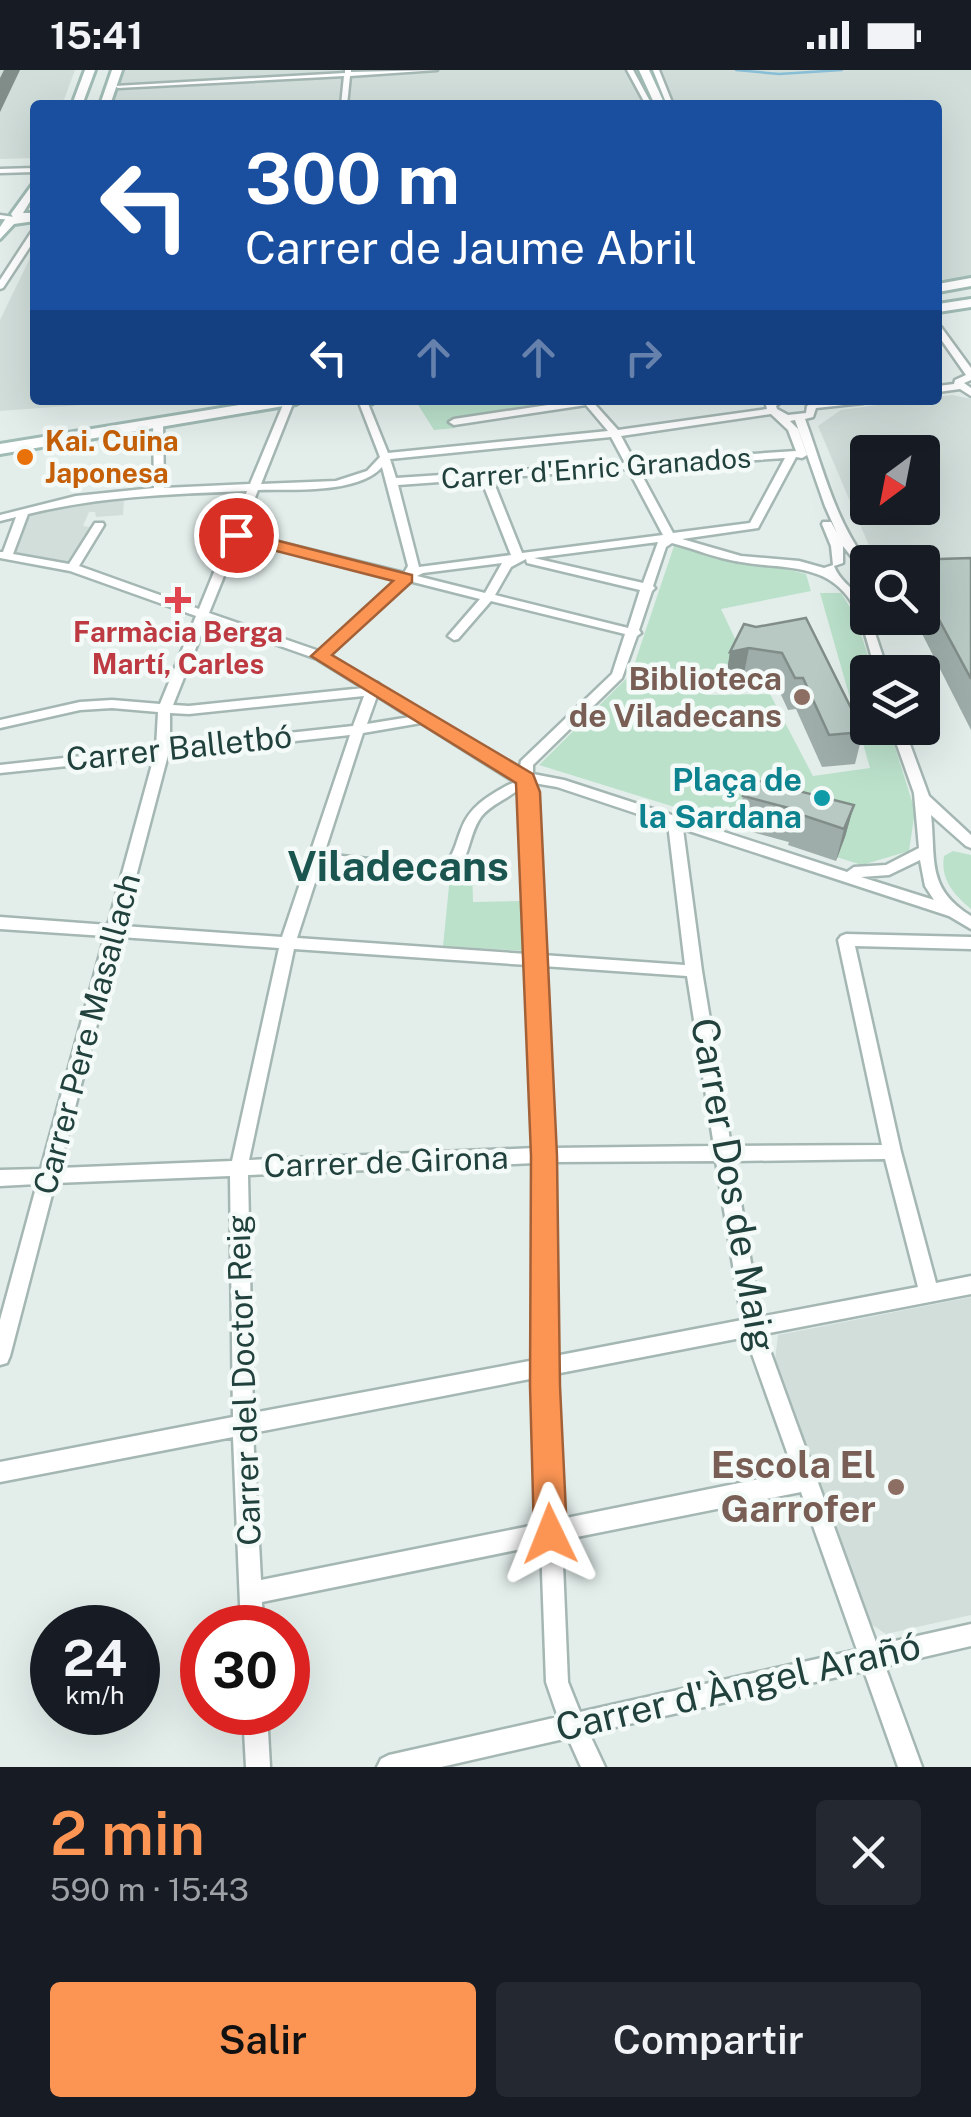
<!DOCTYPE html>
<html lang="es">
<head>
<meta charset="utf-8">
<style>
	body { margin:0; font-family:"Public Sans",sans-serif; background:#242831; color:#f1f3f6; height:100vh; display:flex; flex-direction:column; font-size:38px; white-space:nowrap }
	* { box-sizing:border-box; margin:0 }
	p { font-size:32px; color:#9ea1a6 }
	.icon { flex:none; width:55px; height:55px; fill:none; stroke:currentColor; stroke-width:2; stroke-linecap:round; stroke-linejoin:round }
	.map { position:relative; height:1697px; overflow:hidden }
	.drawer { display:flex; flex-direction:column; background:#171b24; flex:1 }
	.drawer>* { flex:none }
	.hud { position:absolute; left:30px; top:30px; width:912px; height:305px; border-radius:10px; box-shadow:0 10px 40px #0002; background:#1a4fa0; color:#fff; overflow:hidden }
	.needle { width:65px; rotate:212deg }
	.tools { position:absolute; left:850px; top:365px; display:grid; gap:20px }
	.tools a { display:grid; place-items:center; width:90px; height:90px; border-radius:10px; background:#171b24; box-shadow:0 10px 40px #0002; font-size:50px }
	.speed { position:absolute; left:30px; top:1535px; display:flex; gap:20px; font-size:50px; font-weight:700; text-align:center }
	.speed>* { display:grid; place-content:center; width:130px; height:130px; border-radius:50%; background:#171b24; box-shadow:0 10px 40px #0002; line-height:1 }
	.speed small { font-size:25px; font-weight:400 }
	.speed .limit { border:15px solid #d22; background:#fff; color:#111 }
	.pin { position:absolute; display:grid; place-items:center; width:85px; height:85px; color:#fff; margin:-42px; border:5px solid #fff; border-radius:50%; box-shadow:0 2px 10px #0007 }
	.me { position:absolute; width:110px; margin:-55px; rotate:358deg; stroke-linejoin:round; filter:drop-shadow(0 0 8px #0008) }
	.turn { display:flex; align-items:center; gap:35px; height:210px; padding:0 50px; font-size:45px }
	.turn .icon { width:130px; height:130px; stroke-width:2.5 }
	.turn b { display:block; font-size:70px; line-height:85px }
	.lanes { display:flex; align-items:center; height:95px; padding:0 50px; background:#0003; justify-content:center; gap:50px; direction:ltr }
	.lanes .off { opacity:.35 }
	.round { display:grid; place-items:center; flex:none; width:105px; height:105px; border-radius:10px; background:#242831 }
	.overview { display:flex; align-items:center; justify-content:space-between; height:170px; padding:0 50px }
	h1 { font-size:60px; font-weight:600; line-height:75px; color:#fc9554 }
	.primary-button { display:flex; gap:20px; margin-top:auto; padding:20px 50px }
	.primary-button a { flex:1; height:115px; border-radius:10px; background:#fc9554; color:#111; font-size:40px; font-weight:600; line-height:115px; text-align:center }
	.primary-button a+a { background:#242831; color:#f1f3f6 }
	.status { display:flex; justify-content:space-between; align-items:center; height:70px; padding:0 50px; background:#171b24; direction:ltr }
	.status svg { height:28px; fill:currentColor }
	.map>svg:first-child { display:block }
	.built { fill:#d1deda; fill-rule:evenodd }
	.green { fill:#bbe1cb }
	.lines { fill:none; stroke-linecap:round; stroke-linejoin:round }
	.stream { stroke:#88bfd7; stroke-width:2.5 }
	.street-casing { stroke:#a5b7b3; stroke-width:5 }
	.secondary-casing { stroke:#a1bbb5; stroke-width:6 }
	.street { fill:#fff; fill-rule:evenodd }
	.secondary { fill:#fff; fill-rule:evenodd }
	.wall { fill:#9eada9 }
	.shaded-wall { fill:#818d89 }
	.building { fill:#b8c9c4; stroke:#818d89; stroke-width:2.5 }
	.route { fill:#fc9554; stroke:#a46137; stroke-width:2.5 }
	.food-dot { fill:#e8710a; stroke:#f4faf8; stroke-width:4 }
	.health-dot { fill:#e0444e; stroke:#f4faf8; stroke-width:4 }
	.education-dot { fill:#8d6e63; stroke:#f4faf8; stroke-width:4 }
	.culture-dot { fill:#0f9aa8; stroke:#f4faf8; stroke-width:4 }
	.labels { text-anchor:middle; stroke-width:9; stroke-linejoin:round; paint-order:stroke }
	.far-food-label { font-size:28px; font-weight:bold; fill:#c56008; stroke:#f4faf8; text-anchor:start }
	.far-street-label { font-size:28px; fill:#21413d; stroke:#f4faf8 }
	.far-health-label { font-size:28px; font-weight:bold; fill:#be3a42; stroke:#f4faf8 }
	.education-label { font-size:32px; font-weight:bold; fill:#785e54; stroke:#f4faf8; text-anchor:end }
	.street-label { font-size:32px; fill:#21413d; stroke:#f4faf8 }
	.culture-label { font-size:32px; font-weight:bold; fill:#0d838f; stroke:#f4faf8; text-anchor:end }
	.near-street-label { font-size:38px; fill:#21413d; stroke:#f4faf8 }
	.near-education-label { font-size:38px; font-weight:bold; fill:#785e54; stroke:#f4faf8; text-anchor:end }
	.district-label { font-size:42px; font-weight:bold; fill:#1b5550; stroke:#f4faf8 }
</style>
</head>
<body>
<div class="status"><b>15:41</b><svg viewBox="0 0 49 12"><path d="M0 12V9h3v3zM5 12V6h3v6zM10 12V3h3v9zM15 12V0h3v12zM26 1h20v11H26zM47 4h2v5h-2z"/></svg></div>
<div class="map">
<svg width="971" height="1697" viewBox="0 0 971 1697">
	<rect width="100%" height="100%" fill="#e3eeeb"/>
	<g class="built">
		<path d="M 0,0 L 75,0 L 62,35 L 35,35 L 35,88 L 0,89 Z"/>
		<path d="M 123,0 L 971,0 L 971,208 L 938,213 L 938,35 L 105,35 Z"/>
		<path d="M 35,178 L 35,330 L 149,330 L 0,341 L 0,250 Z"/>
		<path d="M 952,325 L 971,329 L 971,489 L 876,492 L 818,356 L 841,340 ZM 868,382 L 922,382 L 922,438 L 868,438 Z"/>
		<path d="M 124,429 L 123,445 L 96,447 L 95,442 L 89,442 L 83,456 L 91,457 L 69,492 L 14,482 L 31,444 Z"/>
		<path d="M 971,1227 L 971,1545 L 886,1564 L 871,1554 L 775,1290 L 778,1265 Z"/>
	</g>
	<g class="green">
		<path d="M 415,330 L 564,330 L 453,349 L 455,358 L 434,360 Z"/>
		<path d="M 675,473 L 806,504 L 811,521 L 721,539 L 739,577 L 707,625 L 770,624 L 813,706 L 870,698 L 820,523 L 841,523 L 855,545 L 873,602 L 868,602 L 868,658 L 889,658 L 915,741 L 909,781 L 862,795 L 539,695 L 631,604 Z"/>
		<path d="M 953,781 L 971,785 L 971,839 C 954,825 940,809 944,786 Z"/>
		<path d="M 472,795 L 473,832 L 521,831 L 525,881 L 443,876 L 450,806 Z"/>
	</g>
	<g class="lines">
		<path class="stream" d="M 736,0 L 779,4 L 842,0"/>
		<defs>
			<g id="street">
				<path d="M 345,0 L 351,0 L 351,2 L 437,0 L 350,6 L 347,35 L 341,35 L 344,6 L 118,18 L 115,16 L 345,3 Z"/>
				<path d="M 627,0 L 633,0 L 652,35 L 646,35 Z"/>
				<path d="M 653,0 L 659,0 L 673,35 L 667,35 Z"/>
				<path d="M 35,98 L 35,102 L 0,103 L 0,99 Z"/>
				<path d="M 0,145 L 22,148 L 18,150 L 0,149 Z"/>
				<path d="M 32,161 L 35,161 L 35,169 L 3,218 L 0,219 L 0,210 Z"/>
				<path d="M 938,256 L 941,257 L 971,298 L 971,310 L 964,313 L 971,318 L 971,326 L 960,319 L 938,322 L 938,316 L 954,314 L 955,310 L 966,305 L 938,265 Z"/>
				<path d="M 285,330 L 294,331 L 261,414 L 336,411 L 367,401 L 380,387 L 358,330 L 367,331 L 388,383 L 608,361 L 586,335 L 454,355 L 449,352 L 454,349 L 581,330 L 591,330 L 618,360 L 767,339 L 766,335 L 772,330 L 783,330 L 776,336 L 777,339 L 788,345 L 806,343 L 807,336 L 812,333 L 868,330 L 863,333 L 816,338 L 813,347 L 805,349 C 823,398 835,451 868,493 L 866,495 L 858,495 L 843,476 L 843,493 L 834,496 C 839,510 850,515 859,528 L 862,515 L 868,512 L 868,548 L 870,548 L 888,602 L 876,602 C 870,582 865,560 857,542 C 833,491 786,500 741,492 C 718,489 695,479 672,473 L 666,477 L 653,516 L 655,518 L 652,521 L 639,560 L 641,563 L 637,566 L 622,608 L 533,695 L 533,704 L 564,710 L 847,802 L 854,797 L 886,795 L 919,778 L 914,723 L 891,658 L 904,658 L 929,726 L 971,765 L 971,778 L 966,776 L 931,745 C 936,790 926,818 971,846 L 971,859 L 949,846 L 683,759 L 702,901 L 731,1076 L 882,1075 L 838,870 L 841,866 L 846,864 L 971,867 L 971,879 L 855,876 L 901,1082 L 936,1213 L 971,1206 L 971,1224 L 764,1264 L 877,1575 L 971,1554 L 971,1576 L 885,1596 L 922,1697 L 898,1697 L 864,1601 L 589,1663 L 605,1697 L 581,1697 L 568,1668 L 441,1697 L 377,1697 L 381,1689 L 389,1685 L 558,1647 L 546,1612 L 541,1475 L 262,1532 L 263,1558 L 241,1558 L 233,1367 L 0,1412 L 0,1392 L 233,1347 L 230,1106 L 55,1113 L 10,1286 L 7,1293 L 0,1295 L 0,1250 L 37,1114 L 0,1116 L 0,1100 L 41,1099 L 105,866 L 0,859 L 0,847 L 108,855 L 154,687 L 0,703 L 0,695 L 156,678 L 158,642 L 112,638 L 80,640 L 0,658 L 0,650 L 80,632 L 112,630 L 160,634 L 196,546 L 70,501 L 0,488 L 0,482 L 3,482 L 16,447 L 0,451 L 0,445 L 76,426 L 154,418 L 153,352 L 158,349 L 163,352 L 164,418 L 250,414 ZM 771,344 L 788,360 L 796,381 L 635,392 L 621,366 ZM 795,350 L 825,436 L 837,463 L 831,452 L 823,452 L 822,454 L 831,476 L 833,495 L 824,498 L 799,491 L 741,486 L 682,469 L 758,458 L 796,387 L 802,388 L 807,385 L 798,359 L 790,351 ZM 611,367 L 625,393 L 396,408 L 390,389 ZM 785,388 L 750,453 L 673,463 L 638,398 ZM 382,397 L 408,496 L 404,503 L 241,463 L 258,420 C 293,419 358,424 382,397 ZM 628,399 L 663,465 L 522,483 L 492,408 ZM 481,409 L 511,485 L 419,497 L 398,415 ZM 247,421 L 199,539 L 79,496 L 104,455 L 103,453 L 95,453 L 69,494 L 13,484 L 28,444 C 102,426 172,424 247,421 ZM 239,469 L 399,509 L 319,581 L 209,543 ZM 658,472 L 643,513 L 534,488 ZM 526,489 L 527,493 L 640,520 L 628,558 L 495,525 L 511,497 ZM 502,493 L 485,523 L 417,506 L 423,503 ZM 409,511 L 480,529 L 448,566 L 454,570 L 458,569 L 491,531 L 625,564 L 612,604 L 521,691 L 519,702 L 380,617 L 378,613 L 373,612 L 329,585 ZM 207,550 L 317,589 L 364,618 L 189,636 L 173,635 ZM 364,626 L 353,656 L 170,676 L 170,643 L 189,644 ZM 377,626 L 410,647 L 367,654 ZM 421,653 L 510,709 L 520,711 L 527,884 L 297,868 L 321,794 L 445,807 C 472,795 466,768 481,747 C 491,734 508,729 520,718 L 513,713 L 508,715 C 488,726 469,737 461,760 C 455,775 454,786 442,797 L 324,784 L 363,663 ZM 350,665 L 282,867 L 123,856 L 168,685 ZM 534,713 L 557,717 L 668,754 L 685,895 L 542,885 ZM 920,790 L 925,816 L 934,830 L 861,807 L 889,805 ZM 120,867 L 279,878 L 232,1091 L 59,1098 ZM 294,879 L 528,895 L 535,1078 L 249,1090 ZM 543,896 L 687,906 L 714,1076 L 552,1078 ZM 885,1089 L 918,1217 L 760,1247 L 734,1091 ZM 716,1091 L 742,1250 L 555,1286 L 553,1092 ZM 535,1093 L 535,1290 L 253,1343 L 248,1105 ZM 746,1267 L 794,1402 L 561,1449 L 555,1304 ZM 535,1308 L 540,1454 L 261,1510 L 253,1363 ZM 801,1422 L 857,1580 L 580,1642 L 568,1612 L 562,1470 Z"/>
				<path d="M 243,1642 L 267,1642 L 270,1697 L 246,1697 Z"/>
			</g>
			<g id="secondary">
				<path d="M 85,0 L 95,0 L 82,35 L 72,35 Z"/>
				<path d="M 112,0 L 122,0 L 110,35 L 100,35 Z"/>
				<path d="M 639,0 L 649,0 L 665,35 L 655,35 Z"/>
				<path d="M 35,111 L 35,123 L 23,143 L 35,143 L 35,151 L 14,154 L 0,169 L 0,157 L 6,148 L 13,147 L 11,144 Z"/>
				<path d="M 971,208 L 971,216 L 938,222 L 938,214 Z"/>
				<path d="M 971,229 L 971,237 L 938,242 L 938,234 Z"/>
				<path d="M 270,330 L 303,330 L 296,334 L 0,384 L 0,374 Z"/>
				<path d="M 356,330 L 378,330 L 371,334 Z"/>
			</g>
		</defs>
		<use href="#street" class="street-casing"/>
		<use href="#secondary" class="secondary-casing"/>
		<use href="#street" class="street"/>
		<use href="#secondary" class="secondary"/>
	</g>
	<g class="wall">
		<path d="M 971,488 L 971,660 L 914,548 L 922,548 L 922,492 L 907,492 L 908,490 Z"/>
		<path d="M 756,557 L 863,662 L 855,694 L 822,697 L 796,639 L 788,640 L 776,614 L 743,609 L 725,614 L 730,582 Z"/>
		<path d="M 743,726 L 854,735 L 845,767 L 836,791 L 788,775 L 789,772 L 737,758 Z"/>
	</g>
	<g class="shaded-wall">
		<path d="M 4,0 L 20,0 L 0,42 L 0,8 Z"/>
		<path d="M 749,578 L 743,609 L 725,614 L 730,582 Z"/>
		<path d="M 854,735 L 845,767 L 836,791 L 844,759 Z"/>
	</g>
	<g class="building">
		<path d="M 971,488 L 971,609 L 922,518 L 922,492 L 909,492 L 908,490 Z"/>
		<path d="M 806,548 L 863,662 L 829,665 L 803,608 L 795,608 L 782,583 L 749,578 L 730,582 L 744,554 L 756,557 Z"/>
		<path d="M 751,709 L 854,735 L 844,759 L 796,743 L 797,740 L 743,726 Z"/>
	</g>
	<path class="route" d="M 236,460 L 412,505 L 412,512 L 332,585 L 533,704 L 540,722 L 557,1086 L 560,1316 L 567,1464 L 562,1476 L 550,1480 L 539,1476 L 534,1464 L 530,1316 L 531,1086 L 516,713 L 311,586 L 393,511 L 230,469 L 227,465 Z"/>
	<circle class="food-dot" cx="25" cy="387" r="10"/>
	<path class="health-dot" d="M173 515h10v10h10v10h-10v10h-10v-10h-10v-10h10z"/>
	<g class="education-dot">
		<circle cx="802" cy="627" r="10"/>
		<circle cx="896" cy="1417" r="10"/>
	</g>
	<circle class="culture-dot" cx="822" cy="728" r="10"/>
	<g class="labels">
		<g class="far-food-label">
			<text x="45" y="381">Kai. Cuina<tspan x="45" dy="32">Japonesa</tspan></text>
		</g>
		<g class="far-street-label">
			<text transform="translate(596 398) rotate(-4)" y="10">Carrer d'Enric Granados</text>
		</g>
		<g class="far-health-label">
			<text x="178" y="572">Farmàcia Berga<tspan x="178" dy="32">Martí, Carles</tspan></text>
		</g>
		<g class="education-label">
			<text x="782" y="620">Biblioteca<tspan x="782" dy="37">de Viladecans</tspan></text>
		</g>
		<g class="street-label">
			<text transform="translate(179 678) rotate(-6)" y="11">Carrer Balletbó</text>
			<text transform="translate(87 964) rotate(-75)" y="11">Carrer Pere Masallach</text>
			<text transform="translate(386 1092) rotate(-2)" y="11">Carrer de Girona</text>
			<text transform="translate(244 1310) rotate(-92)" y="11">Carrer del Doctor Reig</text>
		</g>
		<g class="culture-label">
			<text x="802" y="721">Plaça de<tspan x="802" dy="37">la Sardana</tspan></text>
		</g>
		<g class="near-street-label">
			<text transform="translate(733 1115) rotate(80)" y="13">Carrer Dos de Maig</text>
			<text transform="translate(738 1617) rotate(-13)" y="13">Carrer d'Àngel Arañó</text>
		</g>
		<g class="near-education-label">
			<text x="876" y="1408">Escola El<tspan x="876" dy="44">Garrofer</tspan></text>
		</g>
		<g class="district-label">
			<text x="398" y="811">Viladecans</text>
		</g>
	</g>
</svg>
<div class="tools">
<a><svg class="needle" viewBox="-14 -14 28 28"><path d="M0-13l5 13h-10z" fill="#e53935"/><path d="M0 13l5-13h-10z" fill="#9ea1a6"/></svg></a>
<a><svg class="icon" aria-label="search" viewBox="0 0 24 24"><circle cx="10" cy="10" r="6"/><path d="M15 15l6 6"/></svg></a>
<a><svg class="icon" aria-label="layers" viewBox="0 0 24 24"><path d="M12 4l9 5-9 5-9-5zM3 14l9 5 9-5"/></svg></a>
</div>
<div class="speed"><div>24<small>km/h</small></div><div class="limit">30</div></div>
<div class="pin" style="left:236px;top:465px;background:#d93025"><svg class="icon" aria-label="arrive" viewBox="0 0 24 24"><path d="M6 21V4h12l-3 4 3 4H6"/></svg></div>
<svg class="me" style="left:550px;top:1464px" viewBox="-20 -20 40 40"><path d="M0-17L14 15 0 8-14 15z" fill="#fc9554" stroke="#fff" stroke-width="4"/></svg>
<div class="hud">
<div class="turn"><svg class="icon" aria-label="left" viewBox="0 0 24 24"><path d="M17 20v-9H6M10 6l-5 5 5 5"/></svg><div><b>300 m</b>Carrer de Jaume Abril</div></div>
<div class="lanes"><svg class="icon" aria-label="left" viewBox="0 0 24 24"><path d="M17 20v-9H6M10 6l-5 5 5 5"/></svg><svg class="icon off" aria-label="ahead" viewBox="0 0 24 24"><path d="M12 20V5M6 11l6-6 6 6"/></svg><svg class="icon off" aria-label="ahead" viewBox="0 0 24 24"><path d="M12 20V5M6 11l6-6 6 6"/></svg><svg class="icon off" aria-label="right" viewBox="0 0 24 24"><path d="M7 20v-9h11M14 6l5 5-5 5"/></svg></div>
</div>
</div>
<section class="drawer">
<div class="overview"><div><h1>2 min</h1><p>590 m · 15:43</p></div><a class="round"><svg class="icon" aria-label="close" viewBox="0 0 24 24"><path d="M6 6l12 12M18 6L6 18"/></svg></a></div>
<div class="primary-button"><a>Salir</a><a>Compartir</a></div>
</section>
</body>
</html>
